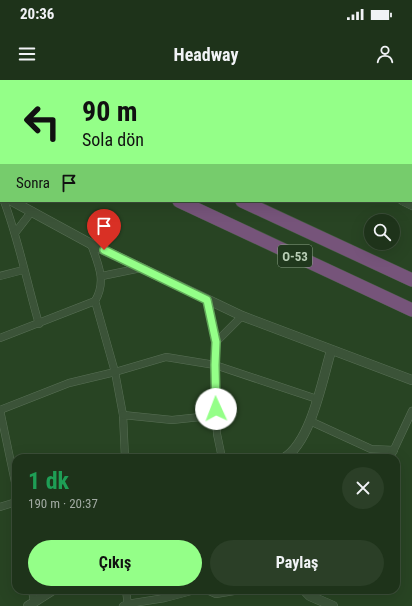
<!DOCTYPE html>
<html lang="tr">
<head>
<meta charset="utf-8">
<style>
	body { margin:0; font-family:"Roboto Condensed",sans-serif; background:#2b3f27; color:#f1f3f6; height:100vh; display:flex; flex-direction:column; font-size:15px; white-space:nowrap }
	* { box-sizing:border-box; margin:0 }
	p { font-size:13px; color:#a1aaa2 }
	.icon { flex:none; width:22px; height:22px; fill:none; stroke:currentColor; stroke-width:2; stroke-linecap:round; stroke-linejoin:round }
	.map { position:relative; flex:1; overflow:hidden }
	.drawer { position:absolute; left:12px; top:374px; width:388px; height:140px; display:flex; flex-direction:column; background:#1e331a; border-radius:12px; box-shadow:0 4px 16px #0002,0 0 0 1px #3c4e39 }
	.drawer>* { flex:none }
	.hud { position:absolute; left:0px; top:0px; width:412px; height:122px; box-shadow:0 4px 16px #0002,0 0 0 1px #3c4e39; background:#94ff88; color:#111; overflow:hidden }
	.fabs { position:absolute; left:364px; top:134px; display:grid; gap:8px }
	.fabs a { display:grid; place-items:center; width:36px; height:36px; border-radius:50%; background:#1e331a; box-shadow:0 4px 16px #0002,0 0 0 1px #3c4e39; font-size:20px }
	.pin { position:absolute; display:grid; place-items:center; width:34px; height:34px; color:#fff; margin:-41px -17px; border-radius:50% 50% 50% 0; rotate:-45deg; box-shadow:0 0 4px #0007 }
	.pin .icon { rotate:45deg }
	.me { position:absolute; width:44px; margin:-22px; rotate:358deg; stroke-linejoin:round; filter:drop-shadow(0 0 3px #0008) }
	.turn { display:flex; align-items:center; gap:14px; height:84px; padding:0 16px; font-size:18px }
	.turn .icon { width:52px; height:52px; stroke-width:2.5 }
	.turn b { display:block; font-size:28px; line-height:34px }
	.then { display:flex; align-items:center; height:38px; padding:0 16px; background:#0003; gap:8px; font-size:15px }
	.round { display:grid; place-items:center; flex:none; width:42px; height:42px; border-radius:21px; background:#2b3f27 }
	.headline { display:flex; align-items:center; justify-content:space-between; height:68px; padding:0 16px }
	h1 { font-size:24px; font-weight:700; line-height:30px; color:#1e9e55 }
	.cta { display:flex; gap:8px; margin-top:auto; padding:8px 16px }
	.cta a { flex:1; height:46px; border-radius:24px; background:#94ff88; color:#111; font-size:16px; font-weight:700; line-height:46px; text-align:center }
	.cta a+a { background:#2b3f27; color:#f1f3f6 }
	.status { display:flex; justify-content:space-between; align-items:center; height:28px; padding:0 20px; background:#1e331a; direction:ltr }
	.status svg { height:11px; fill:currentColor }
	header { display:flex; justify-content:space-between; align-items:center; height:52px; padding:0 16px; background:#1e331a; font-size:18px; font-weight:700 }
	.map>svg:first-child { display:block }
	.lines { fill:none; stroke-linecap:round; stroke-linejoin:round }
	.minor-casing { stroke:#597056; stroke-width:8 }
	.tertiary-casing { stroke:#597056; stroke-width:10 }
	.motorway-casing { stroke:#465d43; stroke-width:14 }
	.minor { stroke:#3b5338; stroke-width:7 }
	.tertiary { stroke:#3b5338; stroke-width:9 }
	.motorway { stroke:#76547a; stroke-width:13 }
	.route-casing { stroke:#60a658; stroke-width:10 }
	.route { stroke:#94ff88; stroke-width:7 }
	.labels { text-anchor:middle; stroke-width:3; stroke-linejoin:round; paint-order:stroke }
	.shield { fill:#20381d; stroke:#8aa087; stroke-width:1 }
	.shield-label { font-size:13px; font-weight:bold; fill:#b8cdb5 }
</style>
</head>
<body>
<div class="status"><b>20:36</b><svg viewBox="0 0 49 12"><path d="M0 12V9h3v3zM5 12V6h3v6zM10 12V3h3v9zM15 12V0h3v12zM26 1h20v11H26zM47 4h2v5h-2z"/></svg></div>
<header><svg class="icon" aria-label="menu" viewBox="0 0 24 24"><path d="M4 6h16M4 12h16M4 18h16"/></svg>Headway<svg class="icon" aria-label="person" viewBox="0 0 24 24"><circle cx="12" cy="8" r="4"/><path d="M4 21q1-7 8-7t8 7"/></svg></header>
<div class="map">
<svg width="412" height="526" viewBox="0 0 412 526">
	<rect width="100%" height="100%" fill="#284423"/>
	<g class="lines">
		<defs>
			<g id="minor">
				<path d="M 186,0 L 188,1"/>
				<path d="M 323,0 L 323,1"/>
				<path d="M 238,1 L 238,0"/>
				<path d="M 4,121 C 19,161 27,203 39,244"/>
				<path d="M 402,121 L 412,126"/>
				<path d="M 15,153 L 32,131"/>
				<path d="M 91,164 C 98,184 107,201 95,221 L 115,292 L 123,335 L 125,378"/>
				<path d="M 0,196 L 23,190"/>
				<path d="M 102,196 L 141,188"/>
				<path d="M 207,220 L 216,262 L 215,285 L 217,354 L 222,378"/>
				<path d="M 0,258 L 95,221"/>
				<path d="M 216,262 L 242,236"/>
				<path d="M 0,330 L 69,303 L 115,292 L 166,277 L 215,285 L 317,319"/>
				<path d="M 0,330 L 16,407"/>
				<path d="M 123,335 L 172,340 L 210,336 L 216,329"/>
				<path d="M 310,341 L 371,369 L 394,370"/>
				<path d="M 390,378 L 412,331"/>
				<path d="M 0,427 L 16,422"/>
				<path d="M 32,510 L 34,522"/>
				<path d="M 126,510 L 128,526"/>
				<path d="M 207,510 L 216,514 L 240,510"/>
				<path d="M 123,526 L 127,524 L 165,518 L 195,510"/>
			</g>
			<g id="tertiary">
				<path d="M 411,1 L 411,0"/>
				<path d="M 0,115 L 1,115"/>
				<path d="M 12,121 L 91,164 L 242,236 L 412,300"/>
				<path d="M 284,378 C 311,362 322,301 331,271"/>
				<path d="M 304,510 L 310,516 L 333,526"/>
				<path d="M 28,526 L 53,510"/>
			</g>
			<g id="motorway">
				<path d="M 3,0 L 5,1"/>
				<path d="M 0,29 L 1,30"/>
				<path d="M 179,121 L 412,230"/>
				<path d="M 242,121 L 412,200"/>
			</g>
		</defs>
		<use href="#minor" class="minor-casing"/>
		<use href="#tertiary" class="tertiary-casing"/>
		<use href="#motorway" class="motorway-casing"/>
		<use href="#minor" class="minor"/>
		<use href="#tertiary" class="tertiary"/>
		<use href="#motorway" class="motorway"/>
	</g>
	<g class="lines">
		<defs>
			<path id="route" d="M 104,170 L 207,220 L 216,262 L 215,285 L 216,329"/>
		</defs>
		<use href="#route" class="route-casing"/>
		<use href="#route" class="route"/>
	</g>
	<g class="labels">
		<rect class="shield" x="278" y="165" width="34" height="22" rx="3"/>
		<g class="shield-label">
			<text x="295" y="181">O-53</text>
		</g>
	</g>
</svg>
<div class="fabs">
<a><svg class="icon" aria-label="search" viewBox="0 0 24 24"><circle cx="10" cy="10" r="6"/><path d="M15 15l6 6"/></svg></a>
</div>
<div class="pin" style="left:104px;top:170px;background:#d93025"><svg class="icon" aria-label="arrive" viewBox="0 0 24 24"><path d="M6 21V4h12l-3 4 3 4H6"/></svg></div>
<svg class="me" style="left:216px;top:329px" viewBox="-20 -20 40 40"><circle r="19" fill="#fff"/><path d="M0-13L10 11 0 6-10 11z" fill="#94ff88"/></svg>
<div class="hud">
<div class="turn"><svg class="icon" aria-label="left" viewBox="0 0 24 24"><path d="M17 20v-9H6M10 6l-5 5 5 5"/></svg><div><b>90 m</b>Sola dön</div></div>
<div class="then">Sonra<svg class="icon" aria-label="arrive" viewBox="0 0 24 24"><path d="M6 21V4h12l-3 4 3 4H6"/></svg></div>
</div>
<section class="drawer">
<div class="headline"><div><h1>1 dk</h1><p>190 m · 20:37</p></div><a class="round"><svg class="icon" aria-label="close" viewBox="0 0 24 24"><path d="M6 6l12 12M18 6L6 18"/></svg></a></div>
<div class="cta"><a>Çıkış</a><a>Paylaş</a></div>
</section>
</div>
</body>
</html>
